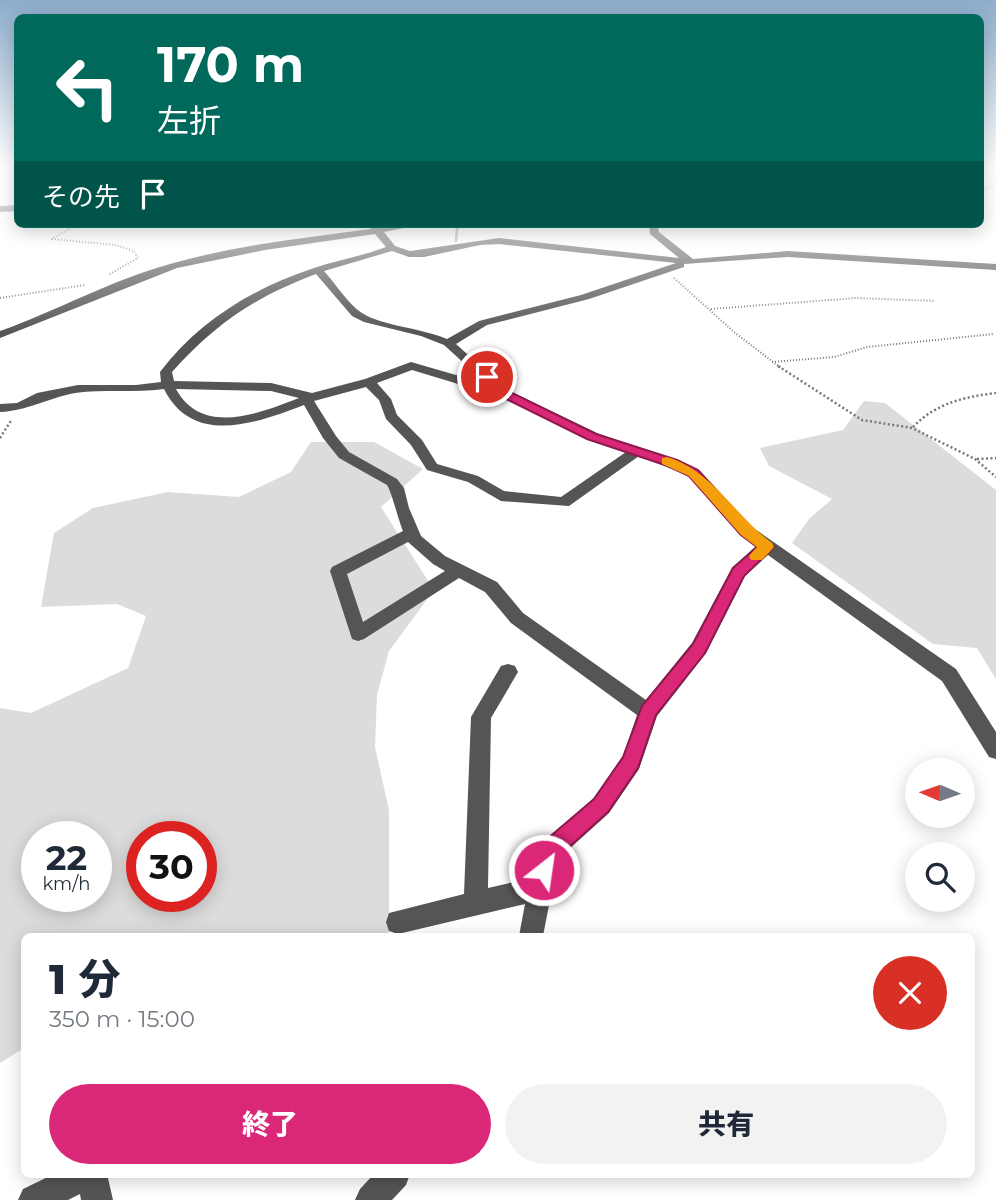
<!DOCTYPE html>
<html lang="ja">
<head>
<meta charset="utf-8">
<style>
	body { margin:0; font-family:Montserrat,"Noto Sans JP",sans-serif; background:#f2f2f3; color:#1f2937; height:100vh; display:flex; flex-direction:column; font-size:26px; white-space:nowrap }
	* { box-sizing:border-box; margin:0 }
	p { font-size:23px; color:#747a83 }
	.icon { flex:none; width:38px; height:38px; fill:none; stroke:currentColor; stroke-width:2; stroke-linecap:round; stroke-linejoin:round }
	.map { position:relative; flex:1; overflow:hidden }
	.panel { position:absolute; left:21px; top:933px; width:954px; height:245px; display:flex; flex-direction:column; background:#fff; border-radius:10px; box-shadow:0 4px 18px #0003 }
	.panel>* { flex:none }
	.hud { position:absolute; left:14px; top:14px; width:970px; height:214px; border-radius:10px; box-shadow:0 4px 18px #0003; background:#00695c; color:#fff; overflow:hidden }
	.needle { width:46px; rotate:272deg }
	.controls { position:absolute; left:905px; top:758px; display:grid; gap:14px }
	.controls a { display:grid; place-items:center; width:70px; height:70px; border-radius:50%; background:#fff; box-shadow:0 4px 18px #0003; font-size:35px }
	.speed { position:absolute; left:21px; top:821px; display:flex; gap:14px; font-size:35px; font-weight:700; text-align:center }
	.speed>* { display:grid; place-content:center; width:91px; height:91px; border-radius:50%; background:#fff; box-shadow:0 4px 18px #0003; line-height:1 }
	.speed small { font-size:18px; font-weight:400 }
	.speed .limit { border:10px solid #d22; background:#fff; color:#111 }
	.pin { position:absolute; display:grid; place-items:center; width:60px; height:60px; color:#fff; margin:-30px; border:4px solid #fff; border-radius:50%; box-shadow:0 2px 7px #0007 }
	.me { position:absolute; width:77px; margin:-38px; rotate:30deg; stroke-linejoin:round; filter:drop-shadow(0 0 5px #0008) }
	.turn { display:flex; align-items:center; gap:24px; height:147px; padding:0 28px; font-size:32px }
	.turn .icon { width:91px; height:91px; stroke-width:2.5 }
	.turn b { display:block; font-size:49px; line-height:60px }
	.then { display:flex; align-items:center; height:66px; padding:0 28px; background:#0003; gap:14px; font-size:26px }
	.round { display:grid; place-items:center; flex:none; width:74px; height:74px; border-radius:37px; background:#f2f2f3 }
	.headline { display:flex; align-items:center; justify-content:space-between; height:119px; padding:0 28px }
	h1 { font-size:42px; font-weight:800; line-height:52px }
	.cta { display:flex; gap:14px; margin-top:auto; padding:14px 28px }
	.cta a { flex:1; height:80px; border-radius:42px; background:#db2777; color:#fff; font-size:28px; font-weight:800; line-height:80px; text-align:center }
	.cta a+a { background:#f2f2f3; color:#1f2937 }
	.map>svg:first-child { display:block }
	.green { fill:#dcdcdc; fill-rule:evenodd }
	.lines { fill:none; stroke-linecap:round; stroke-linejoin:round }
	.stream { stroke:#a3a3a3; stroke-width:2.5 }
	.path-far1 { stroke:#777; stroke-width:2; stroke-dasharray:1 2; stroke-linecap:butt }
	.path { stroke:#777; stroke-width:2.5; stroke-dasharray:2 2.5; stroke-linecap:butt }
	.minor { fill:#555; fill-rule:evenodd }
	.route { fill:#db2777; stroke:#8e194d; stroke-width:2 }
	.slow { fill:#f59e0b }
</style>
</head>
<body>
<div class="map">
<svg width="996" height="1200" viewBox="0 0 996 1200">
	<rect width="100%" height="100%" fill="#fff"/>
	<g class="green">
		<path d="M 864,401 L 885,403 L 996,490 L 996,679 L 977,648 L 933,644 L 792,543 L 809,519 L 832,499 L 769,466 L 760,448 L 843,430 Z"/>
		<path d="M 311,442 L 374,442 L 423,469 L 381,507 L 434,590 L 389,651 L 377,695 L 375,747 L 389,810 L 389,936 L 24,936 L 24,1048 L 0,1063 L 0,708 L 31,713 L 128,668 L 146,616 L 117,604 L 41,607 L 54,533 L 93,508 L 168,492 L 239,497 L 291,472 ZM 37,836 L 96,836 L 96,896 L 37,896 ZM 142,836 L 201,836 L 201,896 L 142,896 Z"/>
	</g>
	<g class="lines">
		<path class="stream" d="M 456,241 L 457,229 L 461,224"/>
		<g class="path-far1">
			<path d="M 980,184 L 987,188"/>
			<path d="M 980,194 L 996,182"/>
			<path d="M 78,224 L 52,239 L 115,245 L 134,251 L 138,258 L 108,275"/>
			<path d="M 674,278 L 734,332 L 781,368"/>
			<path d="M 0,298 L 85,285"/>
			<path d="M 711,309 L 856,298 L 935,301"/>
			<path d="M 772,362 L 834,357 L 867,347 L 994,334"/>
		</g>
		<g class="path">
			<path d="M 778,366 L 862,420 L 912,428 L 975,459 L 996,477"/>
			<path d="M 913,427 C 936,403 964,397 996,393"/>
			<path d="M 0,438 L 12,419"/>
			<path d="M 977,459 L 996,458"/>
		</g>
		<g class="minor">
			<path d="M 18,205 L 18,211 L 0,212 L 0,206 Z"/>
			<path d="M 368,224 L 377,224 L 380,228 L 424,224 L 384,232 L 395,246 L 410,251 L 499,238 L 679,258 L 650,234 L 649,224 L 657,224 L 659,232 L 693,259 L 788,251 L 996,264 L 996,270 L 788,257 L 684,264 L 684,267 L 589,299 L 487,325 L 456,344 L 507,390 L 597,433 L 699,470 L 752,527 L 956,669 L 996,732 L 996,759 L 989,757 L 942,681 L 768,555 L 745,576 L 706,653 L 657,716 L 639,769 L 609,813 L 558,859 L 543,936 L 519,936 L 525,904 L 398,934 L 389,931 L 386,922 L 389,913 L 464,894 L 471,717 L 501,666 L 508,664 L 515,666 L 518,672 L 491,718 L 488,888 L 531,878 L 540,845 L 593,799 L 623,757 L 637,715 L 511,623 L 485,592 L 459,578 L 364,639 L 358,641 L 352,639 L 330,571 L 332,567 L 403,531 C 398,519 392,493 387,485 L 339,458 L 323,438 L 304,405 C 257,423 193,447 164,389 C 134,393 104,389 75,393 C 48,398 27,411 0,412 L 0,404 L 17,403 L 37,393 L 78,385 L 136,385 L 161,382 L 160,372 C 199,321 253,288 314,268 C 338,260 362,256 386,247 L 375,234 L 265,250 L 177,268 L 0,338 L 0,331 C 57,311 111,280 170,264 C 236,245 304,238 371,229 ZM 499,244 L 676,263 L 581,295 L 479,321 L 447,339 C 422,328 382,326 362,313 C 348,304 336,284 324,271 L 392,251 L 409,257 L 424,257 L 480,245 ZM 316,274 L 352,316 L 364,322 L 421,336 L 444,345 L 487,384 L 411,362 L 365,379 L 312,393 L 271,383 L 174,381 L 172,372 C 216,323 255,297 316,274 ZM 412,370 L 501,397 L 587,439 L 626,452 L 561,497 L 504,491 L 478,476 L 437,464 L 422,440 L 397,415 L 391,399 L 377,383 ZM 366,387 L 379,400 L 386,419 L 411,445 L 427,470 L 468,482 L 501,501 L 569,506 L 639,456 L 689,476 L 740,535 L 756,546 L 732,568 L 692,643 L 646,700 L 523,613 L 497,582 L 445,556 L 421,536 L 409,508 L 404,488 L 397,479 L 349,452 L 336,436 L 314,401 ZM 176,389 L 271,391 L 299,398 C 260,413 202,437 176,389 ZM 408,542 L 433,564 L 445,571 L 363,622 L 347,574 Z"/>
			<path d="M 54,1174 L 107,1174 L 113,1200 L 81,1200 L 80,1194 L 68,1200 L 18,1200 L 23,1189 Z"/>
			<path d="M 374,1174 L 410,1174 L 406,1185 L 392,1200 L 355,1200 L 360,1189 Z"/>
		</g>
	</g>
	<linearGradient id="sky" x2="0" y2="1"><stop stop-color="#8cadcc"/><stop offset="0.5" stop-color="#fff"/><stop offset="1" stop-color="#fff" stop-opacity="0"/></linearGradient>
	<rect width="996" height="334" fill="url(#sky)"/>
	<path class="route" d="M 483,375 L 491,375 L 510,392 L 596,434 L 677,460 L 698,470 L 751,528 L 774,547 L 744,576 L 705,653 L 656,715 L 638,768 L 608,812 L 557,858 L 552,878 L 544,881 L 536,878 L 533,870 L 540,845 L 594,799 L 623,757 L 642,706 L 693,644 L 733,568 L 757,547 L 741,535 L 689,476 L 668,466 L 587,439 L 502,397 L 483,380 Z"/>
	<path class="slow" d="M 667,457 C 712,470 735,516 772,543 L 774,547 L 762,560 L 751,560 L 749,556 L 757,547 L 741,535 L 689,476 L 662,464 L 662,458 Z"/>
</svg>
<div class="controls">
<a><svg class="needle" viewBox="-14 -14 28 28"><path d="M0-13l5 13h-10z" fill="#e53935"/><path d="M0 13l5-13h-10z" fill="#747a83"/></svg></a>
<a><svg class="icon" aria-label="search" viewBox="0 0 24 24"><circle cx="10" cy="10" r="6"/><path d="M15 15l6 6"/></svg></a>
</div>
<div class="speed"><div>22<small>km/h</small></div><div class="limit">30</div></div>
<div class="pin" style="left:487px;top:377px;background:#d93025"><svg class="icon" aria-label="arrive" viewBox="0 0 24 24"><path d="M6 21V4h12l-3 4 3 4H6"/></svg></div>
<svg class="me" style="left:544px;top:870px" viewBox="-20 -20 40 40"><circle r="17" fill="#db2777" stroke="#fff" stroke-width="3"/><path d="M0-11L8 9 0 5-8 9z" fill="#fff"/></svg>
<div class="hud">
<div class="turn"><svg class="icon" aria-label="left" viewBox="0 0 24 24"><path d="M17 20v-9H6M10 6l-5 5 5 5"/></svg><div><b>170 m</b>左折</div></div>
<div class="then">その先<svg class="icon" aria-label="arrive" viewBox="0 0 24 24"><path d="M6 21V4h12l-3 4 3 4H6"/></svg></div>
</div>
<section class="panel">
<div class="headline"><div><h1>1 分</h1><p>350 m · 15:00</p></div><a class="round" style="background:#d93025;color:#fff"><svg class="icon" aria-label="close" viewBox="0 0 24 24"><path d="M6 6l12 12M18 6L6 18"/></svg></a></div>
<div class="cta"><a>終了</a><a>共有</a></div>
</section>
</div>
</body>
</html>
